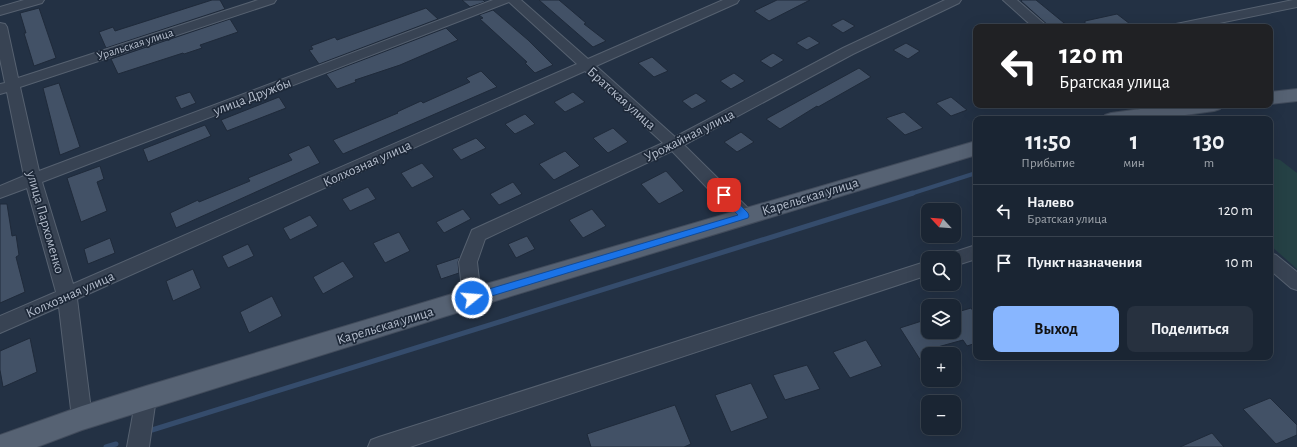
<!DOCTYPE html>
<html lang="ru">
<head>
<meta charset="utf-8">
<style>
	body { margin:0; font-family:"Alegreya Sans",sans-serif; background:#27313f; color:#f1f3f6; height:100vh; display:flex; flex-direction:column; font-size:15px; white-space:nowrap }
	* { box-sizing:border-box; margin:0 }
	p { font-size:13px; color:#9fa5ac }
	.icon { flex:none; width:22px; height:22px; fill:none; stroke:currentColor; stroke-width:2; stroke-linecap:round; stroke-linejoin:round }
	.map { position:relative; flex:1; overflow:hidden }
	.panel { position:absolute; left:973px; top:116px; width:300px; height:244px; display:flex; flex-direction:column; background:#1a2533; border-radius:8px; box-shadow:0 4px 16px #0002,0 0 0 1px #38424e }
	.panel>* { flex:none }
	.top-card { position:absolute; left:973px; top:24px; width:300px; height:84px; border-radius:8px; box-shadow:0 4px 16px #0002,0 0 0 1px #38424e; background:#202124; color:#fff; overflow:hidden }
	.needle { width:26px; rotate:296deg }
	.tools { position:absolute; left:921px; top:203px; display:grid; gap:8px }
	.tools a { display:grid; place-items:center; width:40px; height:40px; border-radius:8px; background:#1a2533; box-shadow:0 4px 16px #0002,0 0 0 1px #38424e; font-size:20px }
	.pin { position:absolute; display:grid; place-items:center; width:34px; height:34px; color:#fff; margin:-17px; border-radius:8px; box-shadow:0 2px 6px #0006 }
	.me { position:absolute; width:44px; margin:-22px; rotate:73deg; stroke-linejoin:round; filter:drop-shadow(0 0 3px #0008) }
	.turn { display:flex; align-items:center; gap:14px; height:84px; padding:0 20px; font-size:18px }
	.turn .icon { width:52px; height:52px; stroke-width:2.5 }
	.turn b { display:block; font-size:28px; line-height:34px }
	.eta { display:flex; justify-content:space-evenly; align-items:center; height:68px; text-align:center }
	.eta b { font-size:24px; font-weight:600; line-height:28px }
	.action { display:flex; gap:8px; margin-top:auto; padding:8px 20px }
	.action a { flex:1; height:46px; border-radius:8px; background:#88b6ff; color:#111; font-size:16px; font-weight:600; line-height:46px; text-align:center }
	.action a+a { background:#27313f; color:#f1f3f6 }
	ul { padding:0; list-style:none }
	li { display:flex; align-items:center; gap:12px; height:52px; padding:0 20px; border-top:1px solid #38424e }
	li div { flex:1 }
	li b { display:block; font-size:15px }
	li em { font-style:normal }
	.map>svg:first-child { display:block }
	.green { fill:#254145 }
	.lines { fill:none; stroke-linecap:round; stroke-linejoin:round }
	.stream-far1 { stroke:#354c6c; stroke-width:4 }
	.stream { stroke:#354c6c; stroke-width:5 }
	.building { fill:#425166; stroke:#1f2a3a }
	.minor-casing { stroke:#566170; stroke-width:2 }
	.major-casing { stroke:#424c5c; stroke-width:2 }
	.minor { fill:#384353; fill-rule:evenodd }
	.major { fill:#566273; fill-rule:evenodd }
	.route { fill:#1a73e8; stroke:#114b97 }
	.labels { text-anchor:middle; stroke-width:3.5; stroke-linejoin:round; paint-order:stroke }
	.far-street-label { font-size:12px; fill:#b5becd; stroke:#1d2838 }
	.street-label { font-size:14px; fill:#b5becd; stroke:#1d2838 }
</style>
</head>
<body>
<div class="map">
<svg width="1297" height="447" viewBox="0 0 1297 447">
	<rect width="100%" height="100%" fill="#233144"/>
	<path class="green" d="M 1270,157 L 1280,160 L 1297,173 L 1297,269 L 1270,245 Z"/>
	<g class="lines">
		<path class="stream-far1" d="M 910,194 L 976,173"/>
		<g class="stream">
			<path d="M 152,430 L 913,193"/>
			<path d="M 106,447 L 116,444"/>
		</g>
	</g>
	<g class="building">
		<path d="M 212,0 L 220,0 L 225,9 L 106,48 L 99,32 L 113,27 L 115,31 Z"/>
		<path d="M 462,0 L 483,0 L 485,2 L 470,7 Z"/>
		<path d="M 539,0 L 559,0 L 586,23 L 584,24 L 606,41 L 593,47 Z"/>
		<path d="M 777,0 L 810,0 L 769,21 L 754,11 Z"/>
		<path d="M 1022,0 L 1036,0 L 1069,27 L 1050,27 L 1021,1 Z"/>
		<path d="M 39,8 L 56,58 L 34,66 L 24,33 L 26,33 L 20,13 Z"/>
		<path d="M 426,8 L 438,19 L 319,64 L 309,50 L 313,49 L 311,46 L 335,37 L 337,40 Z"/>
		<path d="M 493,10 L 528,40 L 553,65 L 535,73 L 525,63 L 527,62 L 480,19 L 483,18 L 479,15 Z"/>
		<path d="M 1117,14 L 1134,27 L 1085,27 L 1085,21 Z"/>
		<path d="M 230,19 L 238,32 L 200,45 L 202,48 L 184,54 L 183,53 L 118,74 L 111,59 Z"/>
		<path d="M 843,19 L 855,26 L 843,33 L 831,25 Z"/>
		<path d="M 446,28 L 458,40 L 400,65 L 355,80 L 356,82 L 337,89 L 326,74 Z"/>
		<path d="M 809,36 L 820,43 L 807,50 L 796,43 Z"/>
		<path d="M 906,43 L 920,51 L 908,59 L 893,50 Z"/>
		<path d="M 773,53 L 784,60 L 771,68 L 760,61 Z"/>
		<path d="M 652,57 L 668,71 L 654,77 L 638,63 Z"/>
		<path d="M 859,68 L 871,77 L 818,107 L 817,106 L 780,129 L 766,119 Z"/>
		<path d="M 481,71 L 497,87 L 343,154 L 333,140 L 398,113 L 397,112 L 421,101 L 423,103 L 470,82 L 466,78 Z"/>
		<path d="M 734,73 L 745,81 L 731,89 L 720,81 Z"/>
		<path d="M 59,83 L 80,147 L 60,155 L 43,88 Z"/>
		<path d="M 190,92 L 196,103 L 181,109 L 175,97 Z"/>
		<path d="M 573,92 L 585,102 L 565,112 L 554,102 Z"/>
		<path d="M 696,93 L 707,101 L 692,109 L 682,101 Z"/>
		<path d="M 279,97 L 286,108 L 227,131 L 221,120 Z"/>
		<path d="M 951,97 L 967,110 L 951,116 L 936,103 Z"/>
		<path d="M 904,112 L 923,128 L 905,135 L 886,118 Z"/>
		<path d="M 525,114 L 535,124 L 515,134 L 505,124 Z"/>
		<path d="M 205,125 L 211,136 L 148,162 L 143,149 Z"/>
		<path d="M 613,128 L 628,142 L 608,153 L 593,138 Z"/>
		<path d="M 741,132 L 754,142 L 737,152 L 724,142 Z"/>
		<path d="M 476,138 L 486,148 L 461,160 L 452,149 Z"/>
		<path d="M 309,145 L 320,163 L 176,228 L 170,213 L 198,200 L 199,202 L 250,181 L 248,178 L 292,160 L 288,154 Z"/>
		<path d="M 565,151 L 580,166 L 554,180 L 539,164 Z"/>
		<path d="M 422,163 L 434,177 L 412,188 L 401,173 Z"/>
		<path d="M 100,166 L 104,179 L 97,182 L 107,211 L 81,222 L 67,178 Z"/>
		<path d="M 666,171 L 684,191 L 659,204 L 641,184 Z"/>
		<path d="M 513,182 L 522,194 L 499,205 L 490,194 Z"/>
		<path d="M 368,187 L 376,199 L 350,211 L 342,199 Z"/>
		<path d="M 0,204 L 7,204 L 12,236 L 16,235 L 19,255 L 16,257 L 25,292 L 0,303 Z"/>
		<path d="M 463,209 L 471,219 L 444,233 L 436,222 Z"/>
		<path d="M 592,209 L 606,226 L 583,238 L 569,220 Z"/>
		<path d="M 310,215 L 318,226 L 290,240 L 283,228 Z"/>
		<path d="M 399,232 L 410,251 L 385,263 L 373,243 Z"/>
		<path d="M 527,236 L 535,249 L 516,258 L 508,244 Z"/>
		<path d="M 110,238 L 115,253 L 88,264 L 84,249 Z"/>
		<path d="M 248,244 L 254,256 L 228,268 L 222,256 Z"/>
		<path d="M 460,257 L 458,262 L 459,273 L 441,279 L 436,265 Z"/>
		<path d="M 343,261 L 354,277 L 323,294 L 313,277 Z"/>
		<path d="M 193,269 L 201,288 L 173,301 L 166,281 Z"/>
		<path d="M 272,296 L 282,316 L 249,333 L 240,312 Z"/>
		<path d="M 971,308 L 976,315 L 976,343 L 967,346 L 963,340 L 934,348 L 938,354 L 928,354 L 928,372 L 900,328 L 928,319 L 928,332 L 954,332 L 954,313 Z"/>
		<path d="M 30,338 L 37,372 L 3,387 L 0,370 L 0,351 Z"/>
		<path d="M 866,340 L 882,366 L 850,378 L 833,352 Z"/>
		<path d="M 807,365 L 820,389 L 785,400 L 773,375 Z"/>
		<path d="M 751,383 L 768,418 L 731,432 L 715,395 Z"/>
		<path d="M 1270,398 L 1297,425 L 1297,435 L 1276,444 L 1243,409 Z"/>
		<path d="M 675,405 L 691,444 L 684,447 L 591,447 L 587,434 Z"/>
		<path d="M 1212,433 L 1224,447 L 1180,447 Z"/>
	</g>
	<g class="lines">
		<defs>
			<g id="minor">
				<path d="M 24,0 L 44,0 L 42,3 L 0,15 L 0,7 Z"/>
				<path d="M 258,0 L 276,0 L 274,3 L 20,87 L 39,171 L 493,0 L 521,0 L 588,59 L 723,0 L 739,0 L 737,3 L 596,66 L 675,137 L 843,48 L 945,0 L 961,0 L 959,3 L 853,54 L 684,145 L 751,211 L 753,216 L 751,221 L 745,222 L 739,221 L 672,151 L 485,239 L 477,262 L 481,298 L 479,303 L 472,306 L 465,303 L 463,298 L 459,262 L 472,230 L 663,143 L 585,71 L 77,299 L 92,418 L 89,425 L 82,428 L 75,425 L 72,418 L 59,307 L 0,333 L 0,316 L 56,292 L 27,188 L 0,198 L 0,186 L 24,176 L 7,92 L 0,94 L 0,84 L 5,83 L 0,59 L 0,23 L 5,24 L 7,27 L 18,78 ZM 509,2 L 577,64 L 73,284 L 42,182 Z"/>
				<path d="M 1003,0 L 1017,0 L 1048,27 L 1033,27 Z"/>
				<path d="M 1293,0 L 1297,0 L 1297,7 L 1200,27 L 1174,27 L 1176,24 L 1181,23 Z"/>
				<path d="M 1134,105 L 1151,105 L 1158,112 L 1156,115 C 1147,118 1139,113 1134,105 Z"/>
				<path d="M 976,245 L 976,259 L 954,266 L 954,258 L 946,258 L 948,254 Z"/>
				<path d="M 1270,253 L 1276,255 L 1297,272 L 1297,290 L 1291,288 L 1270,270 Z"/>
				<path d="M 928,261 L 928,275 L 410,447 L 368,447 L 371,440 L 379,437 Z"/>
				<path d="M 146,388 L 153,391 L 156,398 L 149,447 L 127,447 L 136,398 L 139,391 Z"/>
			</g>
			<g id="major">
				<path d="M 1297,89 L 1297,101 L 1270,104 L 1270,92 Z"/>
				<path d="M 1170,105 L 1223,105 L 1220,109 L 1214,111 L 1156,119 L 1102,119 L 1105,115 L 1111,113 Z"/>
				<path d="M 976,141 L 976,155 L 472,308 L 82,430 L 37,447 L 0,447 L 0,435 L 82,406 L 146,386 L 472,288 Z"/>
			</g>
		</defs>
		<use href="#minor" class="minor-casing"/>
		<use href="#major" class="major-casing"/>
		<use href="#minor" class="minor"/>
		<use href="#major" class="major"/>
	</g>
	<path class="route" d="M 724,192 L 728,193 L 748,213 L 749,216 L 748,218 L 472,302 L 468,301 L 467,298 L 468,295 L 472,294 L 738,215 L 721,198 L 720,195 L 721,193 Z"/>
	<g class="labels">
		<g class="far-street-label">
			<text transform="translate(135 44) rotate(-18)" y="4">Уральская улица</text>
		</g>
		<g class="street-label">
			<text transform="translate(252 96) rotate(-21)" y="5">улица Дружбы</text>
			<text transform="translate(622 98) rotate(42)" y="5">Братская улица</text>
			<text transform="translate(689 135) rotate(-27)" y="5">Урожайная улица</text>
			<text transform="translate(367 163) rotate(-24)" y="5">Колхозная улица</text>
			<text transform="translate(810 196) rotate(-17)" y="5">Карельская улица</text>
			<text transform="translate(46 222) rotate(74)" y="5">улица Пархоменко</text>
			<text transform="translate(70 294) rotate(-24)" y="5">Колхозная улица</text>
			<text transform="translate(385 325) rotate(-17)" y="5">Карельская улица</text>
		</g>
	</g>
</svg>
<div class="tools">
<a><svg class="needle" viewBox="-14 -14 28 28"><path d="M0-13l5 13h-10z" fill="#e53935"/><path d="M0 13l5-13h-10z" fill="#9fa5ac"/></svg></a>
<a><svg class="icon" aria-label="search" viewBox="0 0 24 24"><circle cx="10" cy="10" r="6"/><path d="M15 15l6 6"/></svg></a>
<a><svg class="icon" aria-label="layers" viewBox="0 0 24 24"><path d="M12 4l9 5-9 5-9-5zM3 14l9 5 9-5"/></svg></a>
<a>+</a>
<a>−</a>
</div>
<div class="pin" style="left:724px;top:195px;background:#d93025"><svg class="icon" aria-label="arrive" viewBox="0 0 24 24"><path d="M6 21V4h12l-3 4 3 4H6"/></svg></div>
<svg class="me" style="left:472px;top:298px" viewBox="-20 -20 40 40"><circle r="17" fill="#1a73e8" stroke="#fff" stroke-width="3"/><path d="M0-11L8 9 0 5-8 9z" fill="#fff"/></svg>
<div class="top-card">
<div class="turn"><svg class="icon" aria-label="left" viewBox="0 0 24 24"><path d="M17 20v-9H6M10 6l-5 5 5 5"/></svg><div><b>120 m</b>Братская улица</div></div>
</div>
<section class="panel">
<div class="eta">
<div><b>11:50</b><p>Прибытие</p></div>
<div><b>1</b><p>мин</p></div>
<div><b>130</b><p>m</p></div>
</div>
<ul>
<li><svg class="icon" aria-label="left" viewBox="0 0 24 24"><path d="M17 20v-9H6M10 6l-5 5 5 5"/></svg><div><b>Налево</b><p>Братская улица</p></div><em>120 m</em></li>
<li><svg class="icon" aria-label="arrive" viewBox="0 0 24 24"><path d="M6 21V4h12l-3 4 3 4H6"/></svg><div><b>Пункт назначения</b></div><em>10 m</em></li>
</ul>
<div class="action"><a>Выход</a><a>Поделиться</a></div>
</section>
</div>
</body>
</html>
